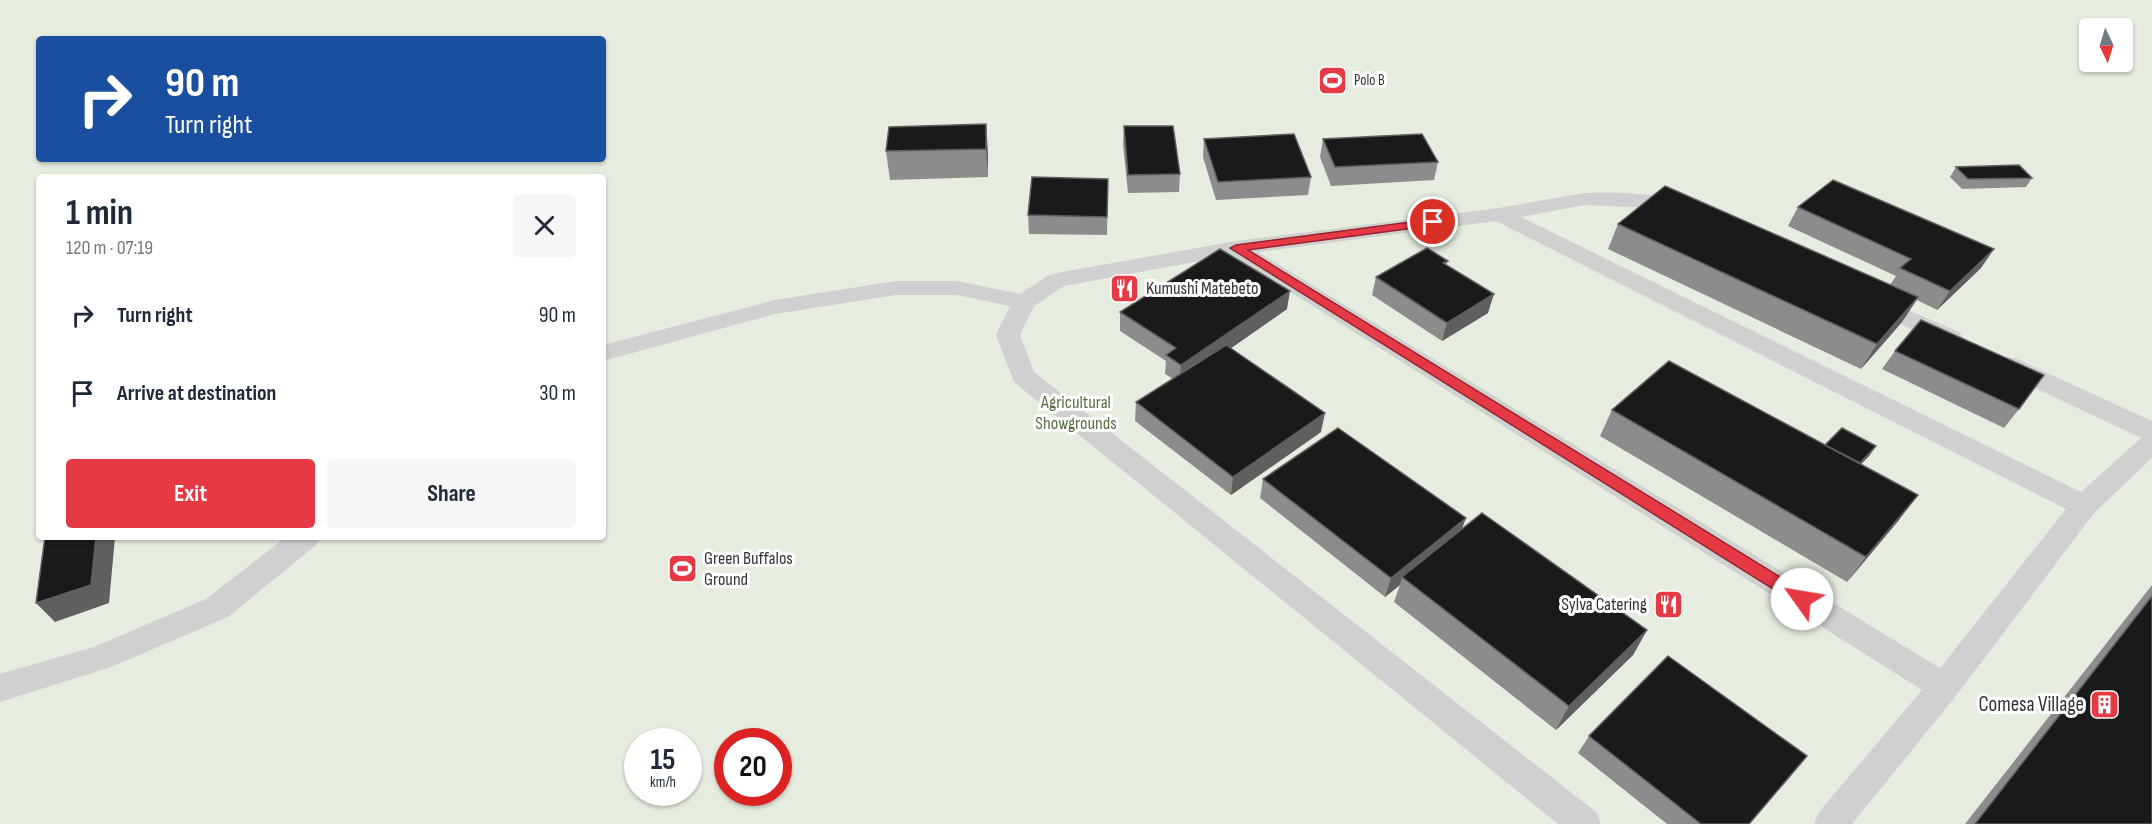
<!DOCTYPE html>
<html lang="en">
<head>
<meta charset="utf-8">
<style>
	body { margin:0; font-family:"Sofia Sans Condensed",sans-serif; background:#f6f6f7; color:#1f2937; height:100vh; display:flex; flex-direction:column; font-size:22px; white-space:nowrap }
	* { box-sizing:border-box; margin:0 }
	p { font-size:20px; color:#747a83 }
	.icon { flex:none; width:33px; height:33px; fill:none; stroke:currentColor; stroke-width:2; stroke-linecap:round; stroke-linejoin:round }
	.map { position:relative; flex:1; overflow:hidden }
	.panel { position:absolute; left:36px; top:174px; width:570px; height:366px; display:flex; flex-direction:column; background:#fff; border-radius:6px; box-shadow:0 2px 4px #0004 }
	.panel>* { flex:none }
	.top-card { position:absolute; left:36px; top:36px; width:570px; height:126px; border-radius:6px; box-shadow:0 2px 4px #0004; background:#1a4fa0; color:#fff; overflow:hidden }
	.needle { width:39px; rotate:176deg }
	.controls { position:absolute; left:2079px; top:18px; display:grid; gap:12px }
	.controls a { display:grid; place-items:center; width:54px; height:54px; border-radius:6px; background:#fff; box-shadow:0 2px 4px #0004; font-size:30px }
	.speed { position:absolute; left:624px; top:728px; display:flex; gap:12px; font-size:30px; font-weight:700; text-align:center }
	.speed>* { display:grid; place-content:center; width:78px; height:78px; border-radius:50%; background:#fff; box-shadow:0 2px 4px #0004; line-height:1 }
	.speed small { font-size:15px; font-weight:400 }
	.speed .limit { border:9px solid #d22; background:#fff; color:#111 }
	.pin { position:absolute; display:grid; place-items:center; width:51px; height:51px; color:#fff; margin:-26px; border:3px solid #fff; border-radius:50%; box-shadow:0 2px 6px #0007 }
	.me { position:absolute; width:66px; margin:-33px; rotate:302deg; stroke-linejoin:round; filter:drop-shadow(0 0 4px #0008) }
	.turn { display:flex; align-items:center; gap:21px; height:126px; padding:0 30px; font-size:27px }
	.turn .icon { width:78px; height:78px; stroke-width:2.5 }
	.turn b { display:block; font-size:42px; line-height:51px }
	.round { display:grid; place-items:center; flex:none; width:63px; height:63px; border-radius:6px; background:#f6f6f7 }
	.summary { display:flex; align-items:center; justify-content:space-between; height:102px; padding:0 30px }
	h1 { font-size:36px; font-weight:700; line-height:45px }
	.primary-button { display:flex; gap:12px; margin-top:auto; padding:12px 30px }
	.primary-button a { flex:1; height:69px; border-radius:6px; background:#e63946; color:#fff; font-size:24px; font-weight:700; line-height:69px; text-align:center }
	.primary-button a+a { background:#f6f6f7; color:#1f2937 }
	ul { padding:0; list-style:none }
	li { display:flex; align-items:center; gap:18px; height:78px; padding:0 30px }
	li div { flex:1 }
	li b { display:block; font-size:22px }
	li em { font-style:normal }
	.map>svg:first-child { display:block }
	.green { fill:#e6ecdf; fill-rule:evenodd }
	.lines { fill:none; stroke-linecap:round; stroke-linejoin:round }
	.lane { fill:#d0d0d0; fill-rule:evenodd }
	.wall { fill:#8c8c8c }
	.shaded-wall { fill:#5f5f5f }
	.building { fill:#1a1a1a; stroke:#5f5f5f; stroke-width:1.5 }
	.route { fill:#e63946; stroke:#96252e; stroke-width:1.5 }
	.labels { text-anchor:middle; stroke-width:6; stroke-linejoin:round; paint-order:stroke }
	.far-poi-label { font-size:15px; fill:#333; stroke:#fff; text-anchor:start }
	.poi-label { font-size:18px; fill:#333; stroke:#fff; text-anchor:start }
	.park-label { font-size:18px; fill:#56703f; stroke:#fff }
	.near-poi-label { font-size:21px; fill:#333; stroke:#fff; text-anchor:end }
</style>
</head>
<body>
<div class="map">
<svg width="2152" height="824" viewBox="0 0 2152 824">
	<rect width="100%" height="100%" fill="#fff"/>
	<path class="green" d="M 0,0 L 2152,0 L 2152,824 L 0,824 ZM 2090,28 L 2122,28 L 2122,62 L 2090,62 ZM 39,39 L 603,39 L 603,159 L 39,159 ZM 39,177 L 603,177 L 603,537 L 39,537 ZM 638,741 L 688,741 L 688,792 L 638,792 ZM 728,741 L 778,741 L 778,792 L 728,792 Z"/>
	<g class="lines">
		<g class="lane">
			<path d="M 1584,193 C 1608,193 1675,190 1690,211 L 1686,215 L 1679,217 L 1652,208 L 1584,205 L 1521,217 L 2081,492 L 2141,438 L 1999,371 L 1996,365 L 1999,359 L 2008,357 L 2017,359 L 2152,421 L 2152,458 L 2094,513 L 1955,697 L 1852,824 L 1814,824 L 1819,812 L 1922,690 L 1232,255 L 1064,286 L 1034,306 L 1020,335 L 1034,372 L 1596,812 L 1601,824 L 1558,824 L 1014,382 L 996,335 L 1010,306 L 957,295 L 896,295 L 775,314 L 603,361 L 603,345 L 775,300 L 896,281 L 957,281 L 1020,294 L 1049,275 L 1057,273 L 1236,241 L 1499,208 ZM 1496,221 L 2066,509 L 1940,668 L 1258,252 Z"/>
			<path d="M 1875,296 L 1959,332 L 1963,338 L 1959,344 L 1951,346 L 1943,344 L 1867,308 L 1863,303 L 1867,298 Z"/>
			<path d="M 286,537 L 320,537 L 316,545 L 228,617 L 111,667 L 0,702 L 0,674 L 94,647 L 206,599 Z"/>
		</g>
	</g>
	<g class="wall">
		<path d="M 986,124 L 988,177 L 890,180 L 886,151 Z"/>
		<path d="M 1124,126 L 1180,174 L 1179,192 L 1128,193 L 1123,144 Z"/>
		<path d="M 1204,139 L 1311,177 L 1308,195 L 1216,200 L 1203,157 Z"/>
		<path d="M 1323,139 L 1438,162 L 1434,180 L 1331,186 L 1320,157 Z"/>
		<path d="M 1956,167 L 2032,178 L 2026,187 L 1962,189 L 1950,177 Z"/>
		<path d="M 1108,179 L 1107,235 L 1029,234 L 1028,215 Z"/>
		<path d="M 1798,207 L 1981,268 L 1937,310 L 1917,300 L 1902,322 L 1861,369 L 1608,249 L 1618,224 L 1890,285 L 1896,276 L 1788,226 Z"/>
		<path d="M 1448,261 L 1446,265 L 1488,313 L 1442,341 L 1372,295 L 1376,277 Z"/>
		<path d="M 1287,309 L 1231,348 L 1321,432 L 1231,495 L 1135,421 L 1136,402 L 1173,379 L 1165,374 L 1166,361 L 1120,331 L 1120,312 Z"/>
		<path d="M 1895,351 L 2019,409 L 2004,428 L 1882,369 Z"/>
		<path d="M 1612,410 L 1825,445 L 1876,446 L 1869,456 L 1861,464 L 1899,520 L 1847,582 L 1600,436 Z"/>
		<path d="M 1263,479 L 1462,530 L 1647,630 L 1633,655 L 1556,730 L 1394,602 L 1400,585 L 1385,597 L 1260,498 Z"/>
		<path d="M 2152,585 L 2152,824 L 1965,824 Z"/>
		<path d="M 1589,736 L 1749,824 L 1667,824 L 1578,753 Z"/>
	</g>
	<g class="shaded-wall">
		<path d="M 986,124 L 988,152 L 988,177 L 986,149 Z"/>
		<path d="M 1994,249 L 1981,268 L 1937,310 L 1950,291 Z"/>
		<path d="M 1290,291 L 1287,309 L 1180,384 L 1181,365 Z"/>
		<path d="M 1494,294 L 1488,313 L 1442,341 L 1447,323 Z"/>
		<path d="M 1918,297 L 1902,322 L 1861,369 L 1877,344 Z"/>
		<path d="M 1325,413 L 1321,432 L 1231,495 L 1233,477 Z"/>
		<path d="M 1876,446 L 1869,456 L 1847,479 L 1854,469 Z"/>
		<path d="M 1918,495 L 1899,520 L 1847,582 L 1866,557 Z"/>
		<path d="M 1466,518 L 1459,537 L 1402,577 L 1400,585 L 1385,597 L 1391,578 Z"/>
		<path d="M 96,537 L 115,537 L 109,603 L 55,622 L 36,603 Z"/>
		<path d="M 1647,630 L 1633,655 L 1556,730 L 1569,706 Z"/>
	</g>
	<g class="building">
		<path d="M 986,124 L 986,149 L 886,151 L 889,127 Z"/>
		<path d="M 1124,126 L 1173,126 L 1180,174 L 1128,175 Z"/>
		<path d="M 1294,134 L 1311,177 L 1218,182 L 1204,139 Z"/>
		<path d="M 1422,134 L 1438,162 L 1335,167 L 1323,139 Z"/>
		<path d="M 2019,165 L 2032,178 L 1968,179 L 1956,167 Z"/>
		<path d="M 1032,177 L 1108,179 L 1107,217 L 1028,215 Z"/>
		<path d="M 1833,180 L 1994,249 L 1950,291 L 1900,268 L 1911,259 L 1798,207 Z"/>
		<path d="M 1665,186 L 1918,297 L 1877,344 L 1618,224 Z"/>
		<path d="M 1427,248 L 1448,261 L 1443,263 L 1494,294 L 1447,323 L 1376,277 Z"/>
		<path d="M 1220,249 L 1290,291 L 1181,365 L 1166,355 L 1176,348 L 1120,312 Z"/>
		<path d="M 1921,320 L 2044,375 L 2019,409 L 1895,351 Z"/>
		<path d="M 1226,345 L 1325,413 L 1233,477 L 1136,402 Z"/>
		<path d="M 1669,361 L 1918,495 L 1866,557 L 1612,410 Z"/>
		<path d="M 1338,428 L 1466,518 L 1391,578 L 1263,479 Z"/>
		<path d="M 1842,428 L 1876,446 L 1860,463 L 1825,445 Z"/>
		<path d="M 1482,513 L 1647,630 L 1569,706 L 1402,577 Z"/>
		<path d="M 45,537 L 96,537 L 91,585 L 36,603 Z"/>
		<path d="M 2152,596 L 2152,824 L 1975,824 Z"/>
		<path d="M 1668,656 L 1807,756 L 1749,824 L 1701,824 L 1589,736 Z"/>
	</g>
	<path class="route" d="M 1433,219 L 1439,222 L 1437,225 L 1248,250 L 1808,594 L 1810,599 L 1808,604 L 1802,605 L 1797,604 L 1230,248 L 1236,245 Z"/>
	<defs>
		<symbol id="stadium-square" viewBox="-11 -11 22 22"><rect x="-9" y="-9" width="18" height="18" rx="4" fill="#e63946" stroke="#fff"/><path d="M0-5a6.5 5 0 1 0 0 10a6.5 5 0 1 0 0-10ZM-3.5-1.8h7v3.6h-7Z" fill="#fff"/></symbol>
		<symbol id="restaurant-square" viewBox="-11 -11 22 22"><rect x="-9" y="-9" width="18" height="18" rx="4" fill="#e63946" stroke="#fff"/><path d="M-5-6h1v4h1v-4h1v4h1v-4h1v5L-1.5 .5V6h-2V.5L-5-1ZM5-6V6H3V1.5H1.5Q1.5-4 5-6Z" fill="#fff"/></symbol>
		<symbol id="building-square" viewBox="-11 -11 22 22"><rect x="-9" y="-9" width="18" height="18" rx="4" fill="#e63946" stroke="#fff"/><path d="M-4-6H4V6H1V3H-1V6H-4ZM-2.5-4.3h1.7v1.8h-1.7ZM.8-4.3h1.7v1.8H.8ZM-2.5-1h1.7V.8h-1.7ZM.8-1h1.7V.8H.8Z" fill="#fff"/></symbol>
	</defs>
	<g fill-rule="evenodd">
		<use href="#stadium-square" x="1316" y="64" width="33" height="33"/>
		<use href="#restaurant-square" x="1108" y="272" width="33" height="33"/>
		<use href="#stadium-square" x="666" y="552" width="33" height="33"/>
		<use href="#restaurant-square" x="1652" y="588" width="33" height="33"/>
		<use href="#building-square" x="2088" y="688" width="33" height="33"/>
	</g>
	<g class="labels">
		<g class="far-poi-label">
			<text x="1354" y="85">Polo B</text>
		</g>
		<g class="poi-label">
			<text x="1146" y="294">Kumushi Matebeto</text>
			<text x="704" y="564">Green Buffalos<tspan x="704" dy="21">Ground</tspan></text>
			<text x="1647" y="610" text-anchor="end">Sylva Catering</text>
		</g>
		<g class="park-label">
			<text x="1076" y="408">Agricultural<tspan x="1076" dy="21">Showgrounds</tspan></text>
		</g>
		<g class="near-poi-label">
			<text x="2084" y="711">Comesa Village</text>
		</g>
	</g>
</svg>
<div class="controls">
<a><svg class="needle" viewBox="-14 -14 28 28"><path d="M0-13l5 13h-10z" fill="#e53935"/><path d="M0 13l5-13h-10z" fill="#747a83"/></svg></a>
</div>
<div class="speed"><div>15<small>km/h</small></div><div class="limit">20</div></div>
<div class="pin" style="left:1433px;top:222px;background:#d93025"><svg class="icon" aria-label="arrive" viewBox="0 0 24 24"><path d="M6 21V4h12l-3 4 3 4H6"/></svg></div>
<svg class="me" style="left:1802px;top:599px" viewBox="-20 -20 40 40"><circle r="19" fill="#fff"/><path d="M0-13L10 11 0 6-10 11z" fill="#e63946"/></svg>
<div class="top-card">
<div class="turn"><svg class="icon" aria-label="right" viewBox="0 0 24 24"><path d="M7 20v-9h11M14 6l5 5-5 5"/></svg><div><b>90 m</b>Turn right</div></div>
</div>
<section class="panel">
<div class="summary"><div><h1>1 min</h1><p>120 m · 07:19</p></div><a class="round"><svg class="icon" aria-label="close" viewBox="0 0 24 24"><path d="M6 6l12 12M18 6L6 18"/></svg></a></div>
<ul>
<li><svg class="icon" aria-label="right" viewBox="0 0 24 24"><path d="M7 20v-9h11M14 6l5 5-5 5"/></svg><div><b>Turn right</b></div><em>90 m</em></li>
<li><svg class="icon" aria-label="arrive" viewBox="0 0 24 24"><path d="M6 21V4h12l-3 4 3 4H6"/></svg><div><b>Arrive at destination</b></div><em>30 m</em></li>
</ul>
<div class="primary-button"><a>Exit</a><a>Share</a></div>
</section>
</div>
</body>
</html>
